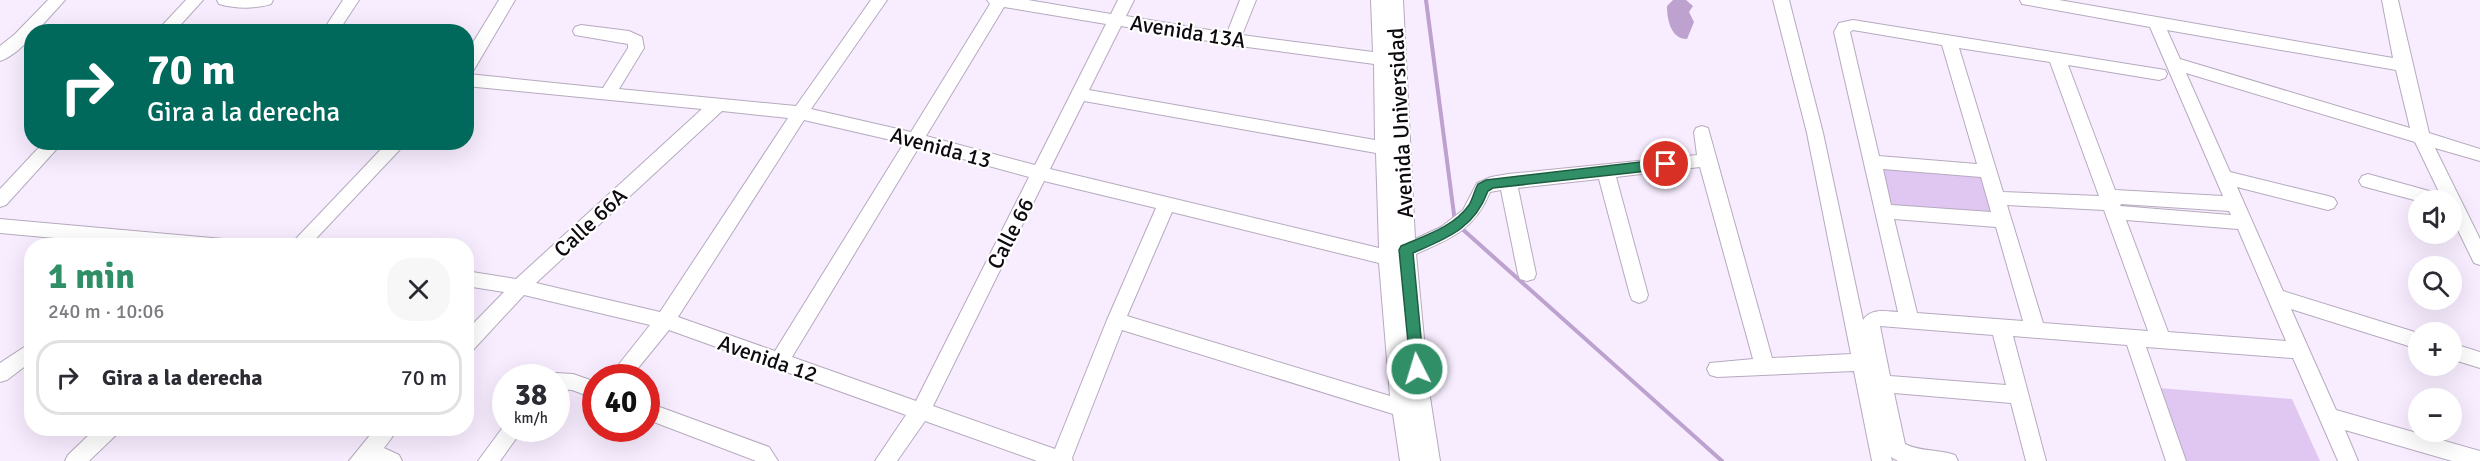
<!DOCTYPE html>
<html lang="es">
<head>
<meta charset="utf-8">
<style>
	body { margin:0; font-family:Signika,sans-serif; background:#f7f7f7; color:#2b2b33; height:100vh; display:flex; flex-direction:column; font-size:22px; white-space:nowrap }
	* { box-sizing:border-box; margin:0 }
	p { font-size:20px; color:#7c7c81 }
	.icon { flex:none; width:33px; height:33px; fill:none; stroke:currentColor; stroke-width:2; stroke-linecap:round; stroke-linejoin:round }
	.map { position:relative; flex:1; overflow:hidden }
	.details { position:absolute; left:24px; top:238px; width:450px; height:198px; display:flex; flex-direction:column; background:#fff; border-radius:24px; box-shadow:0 6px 24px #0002 }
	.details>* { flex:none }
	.guide { position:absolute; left:24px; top:24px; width:450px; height:126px; border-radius:24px; box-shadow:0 6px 24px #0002; background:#00695c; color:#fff; overflow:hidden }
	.controls { position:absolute; left:2408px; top:190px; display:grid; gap:12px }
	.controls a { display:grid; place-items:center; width:54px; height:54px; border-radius:50%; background:#fff; box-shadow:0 6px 24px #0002; font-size:30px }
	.speed { position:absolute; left:492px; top:364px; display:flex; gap:12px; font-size:30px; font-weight:700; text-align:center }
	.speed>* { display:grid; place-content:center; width:78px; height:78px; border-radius:50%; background:#fff; box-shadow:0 6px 24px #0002; line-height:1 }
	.speed small { font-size:15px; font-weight:400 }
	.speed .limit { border:9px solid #d22; background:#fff; color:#111 }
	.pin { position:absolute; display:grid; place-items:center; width:51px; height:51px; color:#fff; margin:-26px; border:3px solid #fff; border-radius:50%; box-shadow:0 2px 6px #0007 }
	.me { position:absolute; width:66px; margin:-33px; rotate:355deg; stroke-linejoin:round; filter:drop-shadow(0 0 4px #0008) }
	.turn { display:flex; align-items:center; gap:21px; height:126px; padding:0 24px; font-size:27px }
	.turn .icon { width:78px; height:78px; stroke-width:2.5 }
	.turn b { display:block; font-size:42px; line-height:51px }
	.round { display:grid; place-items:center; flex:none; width:63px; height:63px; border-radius:24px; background:#f7f7f7 }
	.summary { display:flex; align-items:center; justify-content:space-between; height:102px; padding:0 24px }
	h1 { font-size:36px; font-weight:700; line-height:45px; color:#308f67 }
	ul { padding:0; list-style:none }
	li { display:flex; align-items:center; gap:18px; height:75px; margin:0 12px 9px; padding:0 12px; border:3px solid #e1e1e2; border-radius:24px }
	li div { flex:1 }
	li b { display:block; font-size:22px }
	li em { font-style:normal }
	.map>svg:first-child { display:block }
	.green { fill:#e0c7f1 }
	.water { fill:#bda1cf }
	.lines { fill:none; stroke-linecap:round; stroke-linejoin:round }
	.stream { stroke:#bda1cf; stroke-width:4 }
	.minor-casing { stroke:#b6aabe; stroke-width:2 }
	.minor { fill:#fff; fill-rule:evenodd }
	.route { fill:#308f67; stroke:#1f5d43; stroke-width:1.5 }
	.labels { text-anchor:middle; stroke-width:4.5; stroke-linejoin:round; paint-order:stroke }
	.street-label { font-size:22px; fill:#0e0a10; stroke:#fff }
</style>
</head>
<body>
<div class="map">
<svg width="2480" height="461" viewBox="0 0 2480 461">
	<rect width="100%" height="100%" fill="#f8edff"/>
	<g class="green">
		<path d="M 1882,168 L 1983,175 L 1995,213 L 1891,206 Z"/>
		<path d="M 2159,388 L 2292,399 L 2320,461 L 2186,461 Z"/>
	</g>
	<path class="water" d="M 1673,0 L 1686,0 L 1693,6 L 1689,12 L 1694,22 L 1687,39 C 1671,39 1667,20 1667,6 Z"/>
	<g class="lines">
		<g class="stream">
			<path d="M 1426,0 L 1455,222"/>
			<path d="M 1460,227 L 1722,461"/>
		</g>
		<defs>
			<g id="minor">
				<path d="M 48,0 L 65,0 L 36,32 L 32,32 L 32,37 C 23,46 12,57 0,61 L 0,46 L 15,34 Z"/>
				<path d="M 186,0 L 203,0 L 174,32 L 156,32 Z"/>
				<path d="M 217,0 L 273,0 L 271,4 C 254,9 237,9 219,4 Z"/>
				<path d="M 343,0 L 359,0 L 338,32 L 322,32 Z"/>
				<path d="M 499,0 L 515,0 L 472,73 L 468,74 L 603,88 L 628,48 L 628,44 L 575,35 L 573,31 L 575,27 L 581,25 L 629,31 L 642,37 L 644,48 L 619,89 L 796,106 L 871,0 L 887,0 L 811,109 L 911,132 L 990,4 L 987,0 L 1028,0 L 1111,14 L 1118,0 L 1134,0 L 1126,16 L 1227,33 L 1240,0 L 1256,0 L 1242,35 L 1373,52 L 1371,0 L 1387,0 L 1389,43 L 1387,0 L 1403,0 L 1415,239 L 1441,227 L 1463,210 L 1477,183 L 1491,177 L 1508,174 L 1697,155 L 1694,132 L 1696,128 L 1702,126 L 1708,128 L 1772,358 L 1851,354 L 1807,133 L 1773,0 L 1789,0 L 1823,133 L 1863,320 C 1871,308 1884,311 1898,312 L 1834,32 L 1839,23 L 1853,20 L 2165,70 L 2167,74 L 2165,78 L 2159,80 L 2068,65 L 2115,190 L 2223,196 L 2150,27 L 2028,5 L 2022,4 L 2020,0 L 2059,0 L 2393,58 L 2382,0 L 2398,0 L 2429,133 L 2480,149 L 2480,161 L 2435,148 L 2480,239 L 2480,265 L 2474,263 L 2451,216 L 2451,201 L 2418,201 L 2362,186 L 2359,181 L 2362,176 L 2368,174 L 2440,194 L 2415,142 L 2186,73 L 2230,172 L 2328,196 L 2334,198 L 2337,203 L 2334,208 L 2328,210 L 2237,187 L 2283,291 L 2418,333 L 2418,349 L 2291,309 L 2336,410 L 2480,451 L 2480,461 L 2452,461 L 2345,430 L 2358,461 L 2338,461 L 2293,358 L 2146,347 L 2186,461 L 2166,461 L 2127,345 L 2013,336 L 2046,461 L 2026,461 L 2011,403 L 1894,393 L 1905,444 C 1920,452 1939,449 1955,455 L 1958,461 L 1898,461 L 1891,457 L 1892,461 L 1872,461 L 1854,371 L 1717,377 L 1710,375 L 1707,369 L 1710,363 L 1753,359 L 1700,167 L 1616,177 L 1648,295 L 1646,300 L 1639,303 L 1632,300 L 1630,295 L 1599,179 L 1518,188 L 1536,274 L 1534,279 L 1527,281 L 1520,279 L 1518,274 L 1501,190 L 1490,192 C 1475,230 1450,239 1416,254 L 1429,391 L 1440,461 L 1400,461 L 1393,414 L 1122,330 L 1072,458 L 1073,461 L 1037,461 L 925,421 L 897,461 L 875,461 L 906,415 L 669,330 L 630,378 L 608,378 L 650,325 L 524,295 L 473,350 L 466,352 L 466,331 L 504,292 L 466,286 L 466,271 L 516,279 L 702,109 L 466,86 L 466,54 ZM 1004,7 L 1106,24 L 1035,165 L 926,136 ZM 1121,26 L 1232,45 L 1374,64 L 1375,140 L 1089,90 ZM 1853,30 L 1942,45 L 1977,164 L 1879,156 L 1850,32 ZM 2167,30 L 2396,70 L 2410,128 L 2180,59 ZM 1959,48 L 2050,62 L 2099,196 L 2003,192 ZM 1084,101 L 1376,153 L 1379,248 L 1050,169 ZM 722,111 L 788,118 L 660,312 L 536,283 ZM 804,120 L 904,143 L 775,351 L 678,317 ZM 919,147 L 1029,177 L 916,401 L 792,357 ZM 1883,169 L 1981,177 L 1991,212 L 1891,205 ZM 1044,181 L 1156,208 L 1107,320 L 1055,449 L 933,406 ZM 2121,204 L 2229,211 L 2231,215 L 2120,206 ZM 2007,205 L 2104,210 L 2148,331 L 2043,323 ZM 1172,212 L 1379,263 L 1390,396 L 1127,316 ZM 1894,219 L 1996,227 L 2023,321 L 1917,313 ZM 2126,220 L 2238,229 L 2286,341 L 2168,332 ZM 1880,326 L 1993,335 L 2006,385 L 1890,376 Z"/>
				<path d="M 44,142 L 63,142 L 6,205 L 0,207 L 0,189 Z"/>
				<path d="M 388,142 L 407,142 L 309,246 L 289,246 Z"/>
				<path d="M 0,219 L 223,239 L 229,241 L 232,246 L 143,246 L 0,233 Z"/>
				<path d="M 32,342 L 32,361 L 7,380 L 0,382 L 0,363 Z"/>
				<path d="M 2451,343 L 2480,352 L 2480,368 L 2451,359 Z"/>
				<path d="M 556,373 L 573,374 L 596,382 L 596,399 L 572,390 L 556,389 L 556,378 L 548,378 Z"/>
				<path d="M 646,402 L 769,447 L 778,461 L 756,461 L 646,419 Z"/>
				<path d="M 506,423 L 506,429 L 523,429 L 500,461 L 478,461 Z"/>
				<path d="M 95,429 L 119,429 L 116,435 L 89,461 L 65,461 L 68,455 Z"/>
				<path d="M 375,429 L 398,429 L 384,448 L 399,455 L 402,461 L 349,461 Z"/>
			</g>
		</defs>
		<use href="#minor" class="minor-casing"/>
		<use href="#minor" class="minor"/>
	</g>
	<path class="route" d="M 1666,159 L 1673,164 L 1666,169 L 1493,188 L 1488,191 C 1474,229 1447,238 1413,253 L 1424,369 L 1422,373 L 1417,375 L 1411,373 L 1399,250 L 1401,246 C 1424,236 1454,227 1469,205 C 1473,199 1474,191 1478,184 L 1486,180 Z"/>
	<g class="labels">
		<g class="street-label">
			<text transform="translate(1188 31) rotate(9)" y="8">Avenida 13A</text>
			<text transform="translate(1400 123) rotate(-93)" y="8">Avenida Universidad</text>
			<text transform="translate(941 147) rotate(15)" y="8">Avenida 13</text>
			<text transform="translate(590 222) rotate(-43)" y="8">Calle 66A</text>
			<text transform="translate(1010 233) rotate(-63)" y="8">Calle 66</text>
			<text transform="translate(768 358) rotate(19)" y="8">Avenida 12</text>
		</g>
	</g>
</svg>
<div class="controls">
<a><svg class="icon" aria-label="sound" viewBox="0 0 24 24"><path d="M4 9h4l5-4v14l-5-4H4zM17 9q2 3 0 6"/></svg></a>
<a><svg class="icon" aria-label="search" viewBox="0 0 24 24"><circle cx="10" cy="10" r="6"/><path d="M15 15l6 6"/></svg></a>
<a>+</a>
<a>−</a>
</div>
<div class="speed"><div>38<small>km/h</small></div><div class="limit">40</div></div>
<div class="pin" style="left:1666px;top:164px;background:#d93025"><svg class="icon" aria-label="arrive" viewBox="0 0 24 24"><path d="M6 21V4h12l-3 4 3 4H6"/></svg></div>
<svg class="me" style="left:1417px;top:369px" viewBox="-20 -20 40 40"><circle r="17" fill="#308f67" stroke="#fff" stroke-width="3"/><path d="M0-11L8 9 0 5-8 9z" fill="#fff"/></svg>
<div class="guide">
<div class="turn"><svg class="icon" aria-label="right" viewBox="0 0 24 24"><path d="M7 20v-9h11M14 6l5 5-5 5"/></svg><div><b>70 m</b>Gira a la derecha</div></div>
</div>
<section class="details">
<div class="summary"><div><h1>1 min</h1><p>240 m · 10:06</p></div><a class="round"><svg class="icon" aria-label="close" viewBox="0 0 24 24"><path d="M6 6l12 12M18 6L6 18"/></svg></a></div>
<ul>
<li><svg class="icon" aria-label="right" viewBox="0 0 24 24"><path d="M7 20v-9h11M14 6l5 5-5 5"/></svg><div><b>Gira a la derecha</b></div><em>70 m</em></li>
</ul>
</section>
</div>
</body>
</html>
